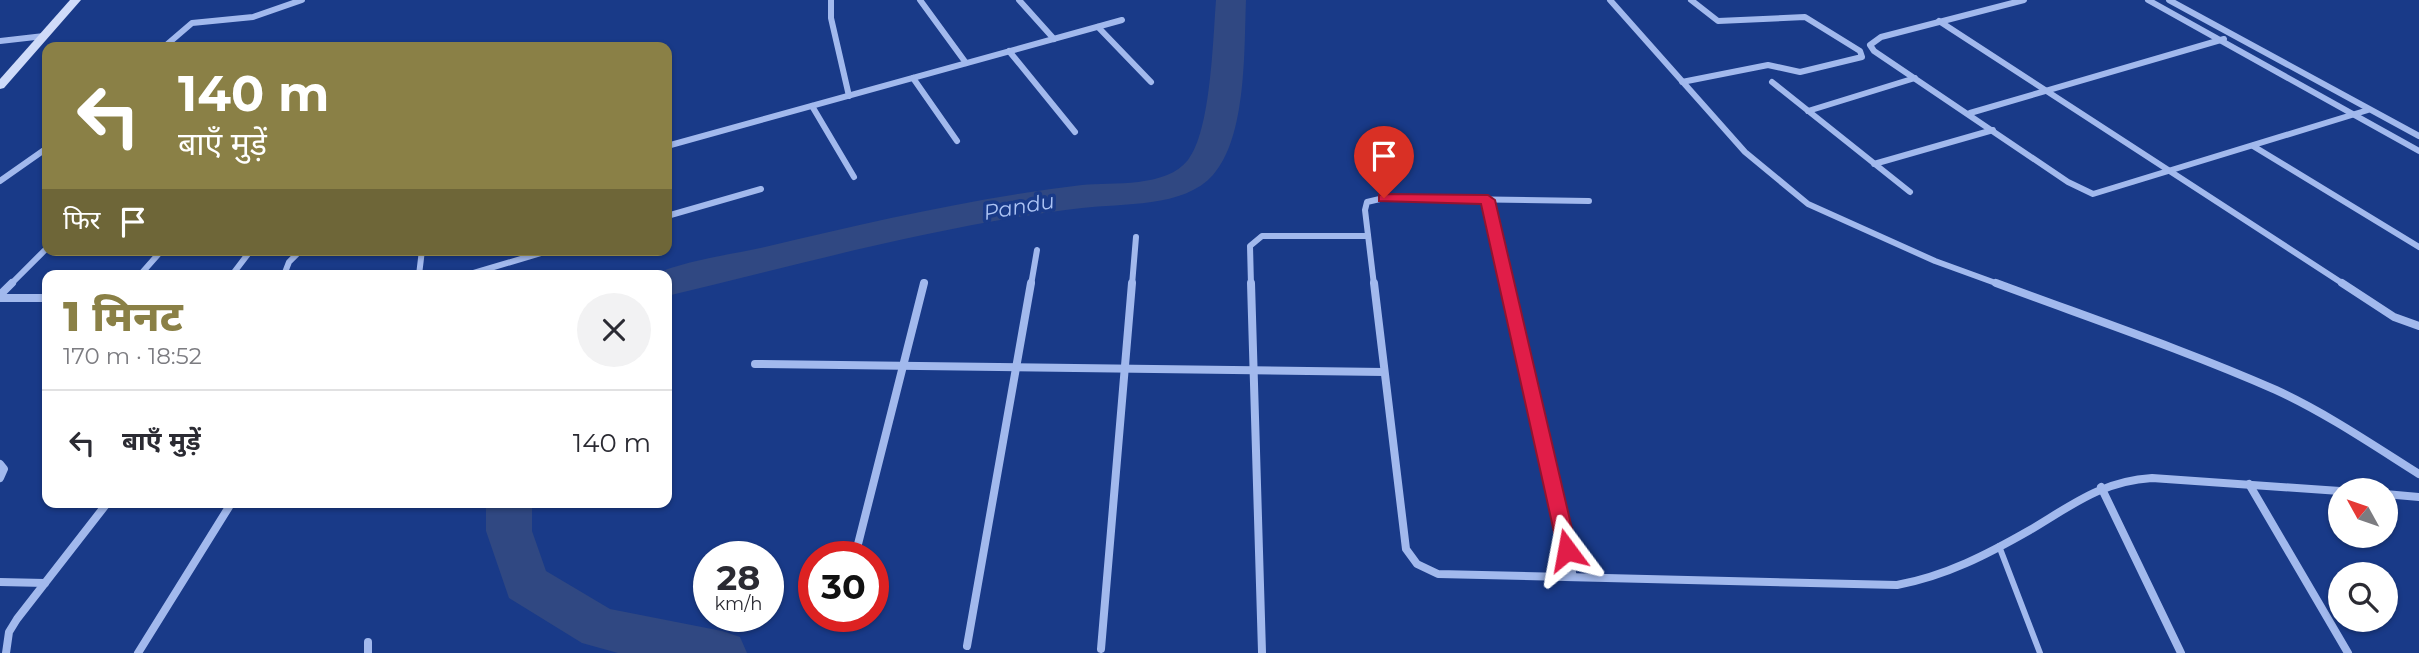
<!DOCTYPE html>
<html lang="hi">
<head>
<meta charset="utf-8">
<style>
	body { margin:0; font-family:Montserrat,"Noto Sans Devanagari",sans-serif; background:#f2f2f3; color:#2b2b33; height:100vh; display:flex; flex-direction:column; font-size:26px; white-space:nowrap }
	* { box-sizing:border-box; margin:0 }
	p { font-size:23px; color:#7c7c81 }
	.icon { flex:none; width:38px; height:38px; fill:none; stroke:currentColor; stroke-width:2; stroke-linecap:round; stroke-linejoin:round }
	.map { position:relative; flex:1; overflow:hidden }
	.drawer { position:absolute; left:42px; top:270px; width:630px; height:238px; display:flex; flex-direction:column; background:#fff; border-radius:14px; box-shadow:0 2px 5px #0004 }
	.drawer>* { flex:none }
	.banner { position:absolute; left:42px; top:42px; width:630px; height:214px; border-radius:14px; box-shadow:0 2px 5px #0004; background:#8a8046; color:#fff; overflow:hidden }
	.needle { width:46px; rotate:310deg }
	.fabs { position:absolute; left:2328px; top:478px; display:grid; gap:14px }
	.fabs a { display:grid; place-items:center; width:70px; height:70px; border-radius:50%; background:#fff; box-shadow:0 2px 5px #0004; font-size:35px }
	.speed { position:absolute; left:693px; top:541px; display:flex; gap:14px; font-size:35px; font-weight:700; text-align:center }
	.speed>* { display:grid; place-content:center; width:91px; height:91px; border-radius:50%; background:#fff; box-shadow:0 2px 5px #0004; line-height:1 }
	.speed small { font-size:18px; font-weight:400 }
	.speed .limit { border:10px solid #d22; background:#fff; color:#111 }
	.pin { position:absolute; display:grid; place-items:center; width:60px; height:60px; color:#fff; margin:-72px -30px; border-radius:50% 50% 50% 0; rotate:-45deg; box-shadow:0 0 7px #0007 }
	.pin .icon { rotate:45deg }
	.me { position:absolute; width:77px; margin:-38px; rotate:347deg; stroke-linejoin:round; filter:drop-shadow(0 0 5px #0008) }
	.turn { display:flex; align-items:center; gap:24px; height:147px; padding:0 21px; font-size:32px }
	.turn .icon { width:91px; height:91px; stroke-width:2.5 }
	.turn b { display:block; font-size:49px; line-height:60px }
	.then { display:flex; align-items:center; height:66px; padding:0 21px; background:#0003; gap:14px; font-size:26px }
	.round { display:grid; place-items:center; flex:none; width:74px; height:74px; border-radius:37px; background:#f2f2f3 }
	.headline { display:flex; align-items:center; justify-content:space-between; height:119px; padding:0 21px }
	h1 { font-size:42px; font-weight:800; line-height:52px; color:#8a8046 }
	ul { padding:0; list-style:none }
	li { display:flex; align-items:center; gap:21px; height:105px; padding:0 21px; border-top:2px solid #e1e1e2 }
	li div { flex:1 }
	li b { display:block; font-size:26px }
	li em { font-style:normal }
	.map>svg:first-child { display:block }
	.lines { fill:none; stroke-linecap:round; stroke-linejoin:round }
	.river { fill:#304882; fill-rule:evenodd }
	.lane { stroke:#a2b9ed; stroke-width:6 }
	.street-far1 { stroke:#a2b9ed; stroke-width:6 }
	.street { stroke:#a2b9ed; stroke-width:8 }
	.secondary { fill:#cfdbf9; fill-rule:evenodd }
	.route { fill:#e11d48; stroke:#92132f; stroke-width:2 }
	.labels { text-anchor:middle; stroke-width:7; stroke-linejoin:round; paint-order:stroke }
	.water-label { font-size:21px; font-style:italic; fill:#adc4f4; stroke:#193a88 }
</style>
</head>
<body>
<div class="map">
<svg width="2419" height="653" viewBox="0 0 2419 653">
	<rect width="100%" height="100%" fill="#193a88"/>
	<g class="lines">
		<g class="river">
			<path d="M 1216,0 L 1246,0 C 1244,49 1247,137 1213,175 C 1184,208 1122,203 1082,208 C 941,225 805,263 667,296 L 667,275 L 653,275 C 686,260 729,255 765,247 C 870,222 975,198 1082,185 C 1113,182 1166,188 1188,160 C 1211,131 1213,38 1216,0 Z"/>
			<path d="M 486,502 L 532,502 L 532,531 L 546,571 L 610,609 L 722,631 L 740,637 L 747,653 L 618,653 L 582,643 L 509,598 L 486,531 Z"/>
		</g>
		<path class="lane" d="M 1999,546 L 2040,653"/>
		<g class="street-far1">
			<path d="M 831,0 L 831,18 L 849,96"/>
			<path d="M 920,0 L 966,63"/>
			<path d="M 1019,0 L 1054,39"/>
			<path d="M 1610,0 L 1745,152 L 1808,204 L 1935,261 L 2001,285"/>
			<path d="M 2024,0 L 1881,37 L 1870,45 L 1874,51 L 2068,182 L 2093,194 L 2368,110"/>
			<path d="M 2148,0 L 2419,151"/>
			<path d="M 2169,0 L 2419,136"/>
			<path d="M 1939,21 L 2345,285"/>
			<path d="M 1098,27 L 1151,82"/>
			<path d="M 0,41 L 44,36"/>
			<path d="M 164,47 L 192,23 L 253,17 L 302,0"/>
			<path d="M 1009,51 L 1075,132"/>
			<path d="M 913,78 L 957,141"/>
			<path d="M 1682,82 L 1768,65 L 1800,72 L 1862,57 L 1860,51 L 1805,17 L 1718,21 L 1691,0"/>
			<path d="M 1772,82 L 1910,192"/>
			<path d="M 812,106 L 854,177"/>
			<path d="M 1808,111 L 1915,78"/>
			<path d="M 1970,113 L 2224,39"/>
			<path d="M 667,146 L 1122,20"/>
			<path d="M 2253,146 L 2419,247"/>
			<path d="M 1874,164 L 1993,130"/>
			<path d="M 0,181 L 47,148"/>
			<path d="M 1488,200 L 1507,285"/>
			<path d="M 667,216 L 761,189"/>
			<path d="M 140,275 L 162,250"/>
			<path d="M 232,275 L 251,250"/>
			<path d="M 284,275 L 289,262 L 301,250"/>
			<path d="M 419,275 L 422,250"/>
			<path d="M 467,275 L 551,250"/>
			<path d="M 10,285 L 47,248"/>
			<path d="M 1031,285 L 1037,250"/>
			<path d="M 1132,285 L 1136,237"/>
			<path d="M 1251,285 L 1250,246 L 1262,236 L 1368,236"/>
			<path d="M 1374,285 L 1365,210 L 1367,202 L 1384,198 L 1589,201"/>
		</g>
		<g class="street">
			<path d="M 1251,283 L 1262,652"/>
			<path d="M 1374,283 L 1406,549 L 1417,564 L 1438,574 L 1897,585 C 1946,576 1988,554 2030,530 C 2072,505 2102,481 2152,478 L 2340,491"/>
			<path d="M 1507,283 L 1573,577"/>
			<path d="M 1996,283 C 2090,318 2185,350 2276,390 C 2326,413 2373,445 2419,474"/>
			<path d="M 2342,283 L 2394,317 L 2419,326"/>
			<path d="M 0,295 L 12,283"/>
			<path d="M 0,298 L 47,298"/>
			<path d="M 755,364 L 1384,372"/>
			<path d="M 0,464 L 4,469 L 0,478"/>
			<path d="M 2249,484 L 2348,653"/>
			<path d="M 2101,487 L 2181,653"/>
			<path d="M 2385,494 L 2419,497"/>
			<path d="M 855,556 L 924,283"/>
			<path d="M 0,582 L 45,583"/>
			<path d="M 368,642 L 368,653"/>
			<path d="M 967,646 L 1031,283"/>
			<path d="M 1101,649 L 1132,283"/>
			<path d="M 6,653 L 9,632 L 17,619 L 108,502"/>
			<path d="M 138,653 L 232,502"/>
		</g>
		<path class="secondary" d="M 70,0 L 81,0 L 4,88 L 0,89 L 0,79 Z"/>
	</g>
	<path class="route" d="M 1384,194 L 1488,195 L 1495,200 L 1577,550 L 1574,555 L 1561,555 L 1558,550 L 1481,204 L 1379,201 L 1379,195 Z"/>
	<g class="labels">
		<g class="water-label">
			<text transform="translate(1019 207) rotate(-10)" y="7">Pandu</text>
		</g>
	</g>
</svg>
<div class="fabs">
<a><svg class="needle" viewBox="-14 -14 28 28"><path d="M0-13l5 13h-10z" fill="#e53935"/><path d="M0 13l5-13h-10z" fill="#7c7c81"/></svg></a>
<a><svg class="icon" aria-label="search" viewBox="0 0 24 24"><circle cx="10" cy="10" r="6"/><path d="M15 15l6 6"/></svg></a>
</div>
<div class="speed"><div>28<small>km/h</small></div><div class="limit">30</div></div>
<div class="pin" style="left:1384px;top:198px;background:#d93025"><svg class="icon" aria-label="arrive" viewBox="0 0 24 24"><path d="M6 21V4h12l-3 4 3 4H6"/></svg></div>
<svg class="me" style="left:1567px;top:550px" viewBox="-20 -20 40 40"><path d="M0-17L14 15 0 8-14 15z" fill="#e11d48" stroke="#fff" stroke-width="4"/></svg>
<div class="banner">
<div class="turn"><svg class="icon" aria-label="left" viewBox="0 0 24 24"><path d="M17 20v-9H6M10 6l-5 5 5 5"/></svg><div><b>140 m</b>बाएँ मुड़ें</div></div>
<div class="then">फिर<svg class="icon" aria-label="arrive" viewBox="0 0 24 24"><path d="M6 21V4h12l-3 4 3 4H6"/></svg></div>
</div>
<section class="drawer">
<div class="headline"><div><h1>1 मिनट</h1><p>170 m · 18:52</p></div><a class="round"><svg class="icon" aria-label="close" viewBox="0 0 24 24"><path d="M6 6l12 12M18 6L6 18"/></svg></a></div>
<ul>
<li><svg class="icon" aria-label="left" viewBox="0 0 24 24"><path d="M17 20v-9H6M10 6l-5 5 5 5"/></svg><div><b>बाएँ मुड़ें</b></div><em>140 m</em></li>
</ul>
</section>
</div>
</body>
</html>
